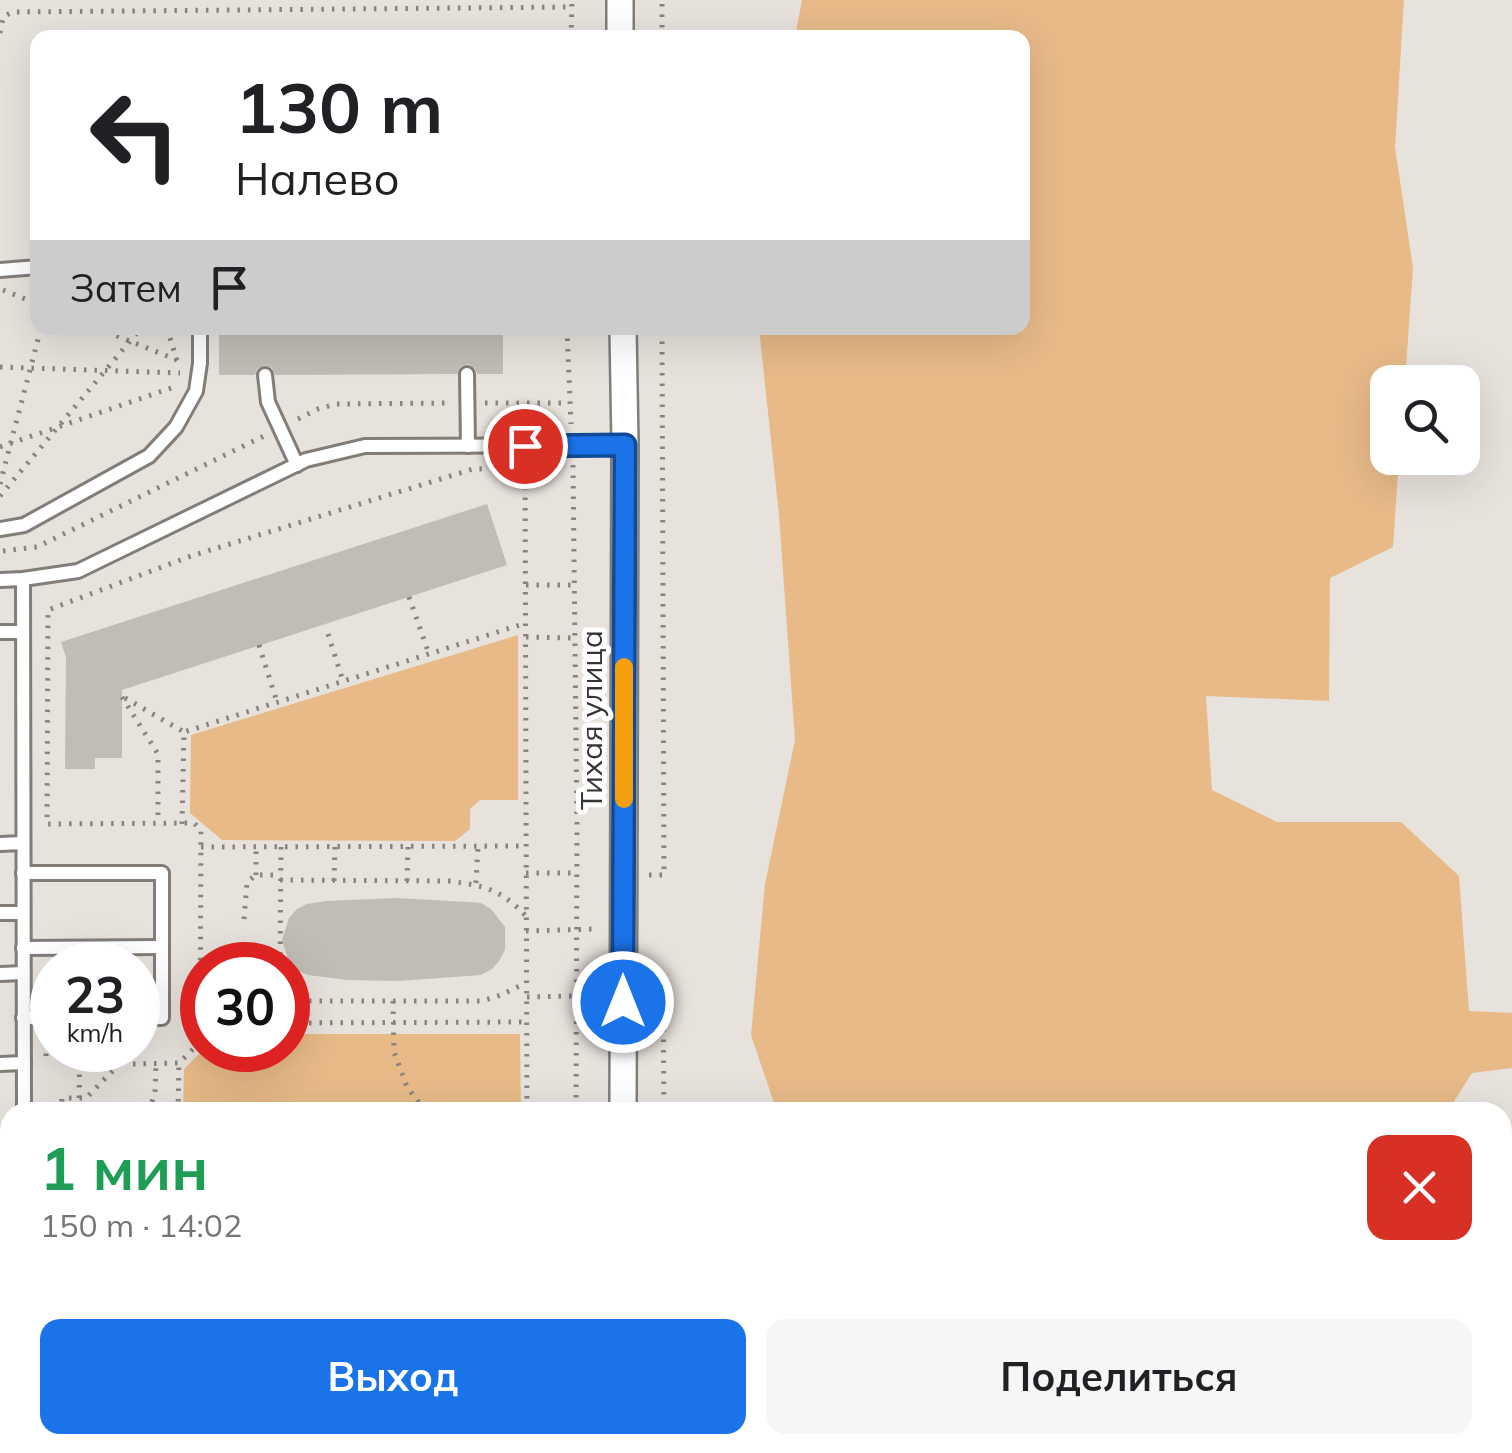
<!DOCTYPE html>
<html lang="ru">
<head>
<meta charset="utf-8">
<style>
	body { margin:0; font-family:Mulish,sans-serif; background:#f6f6f6; color:#202124; height:100vh; display:flex; flex-direction:column; font-size:38px; white-space:nowrap }
	* { box-sizing:border-box; margin:0 }
	p { font-size:32px; color:#757577 }
	.icon { flex:none; width:55px; height:55px; fill:none; stroke:currentColor; stroke-width:2; stroke-linecap:round; stroke-linejoin:round }
	.map { position:relative; flex:1; overflow:hidden }
	.drawer { position:absolute; left:0px; top:1102px; width:1512px; height:352px; display:flex; flex-direction:column; background:#fff; border-radius:30px 30px 0 0; box-shadow:0 10px 40px #0002 }
	.drawer>* { flex:none }
	.top-card { position:absolute; left:30px; top:30px; width:1000px; height:305px; border-radius:20px; box-shadow:0 10px 40px #0002; background:#fff; color:#202124; overflow:hidden }
	.fabs { position:absolute; left:1370px; top:365px; display:grid; gap:20px }
	.fabs a { display:grid; place-items:center; width:110px; height:110px; border-radius:20px; background:#fff; box-shadow:0 10px 40px #0002; font-size:50px }
	.speed { position:absolute; left:30px; top:942px; display:flex; gap:20px; font-size:50px; font-weight:700; text-align:center }
	.speed>* { display:grid; place-content:center; width:130px; height:130px; border-radius:50%; background:#fff; box-shadow:0 10px 40px #0002; line-height:1 }
	.speed small { font-size:25px; font-weight:400 }
	.speed .limit { border:15px solid #d22; background:#fff; color:#111 }
	.pin { position:absolute; display:grid; place-items:center; width:85px; height:85px; color:#fff; margin:-42px; border:5px solid #fff; border-radius:50%; box-shadow:0 2px 10px #0007 }
	.me { position:absolute; width:110px; margin:-55px; rotate:0deg; stroke-linejoin:round; filter:drop-shadow(0 0 8px #0008) }
	.turn { display:flex; align-items:center; gap:35px; height:210px; padding:0 40px; font-size:45px }
	.turn .icon { width:130px; height:130px; stroke-width:2.5 }
	.turn b { display:block; font-size:70px; line-height:85px }
	.then { display:flex; align-items:center; height:95px; padding:0 40px; background:#0003; gap:20px; font-size:38px }
	.round { display:grid; place-items:center; flex:none; width:105px; height:105px; border-radius:20px; background:#f6f6f6 }
	.head { display:flex; align-items:center; justify-content:space-between; height:170px; padding:0 40px }
	h1 { font-size:60px; font-weight:700; line-height:75px; color:#1e9e55 }
	.action { display:flex; gap:20px; margin-top:auto; padding:20px 40px }
	.action a { flex:1; height:115px; border-radius:20px; background:#1a73e8; color:#fff; font-size:40px; font-weight:700; line-height:115px; text-align:center }
	.action a+a { background:#f6f6f6; color:#202124 }
	.map>svg:first-child { display:block }
	.green { fill:#e8ba88 }
	.building { fill:#c2bcb6 }
	.lines { fill:none; stroke-linecap:round; stroke-linejoin:round }
	.service-casing { stroke:#837d78; stroke-width:18 }
	.minor-casing { stroke:#837d78; stroke-width:30 }
	.path { stroke:#888480; stroke-width:5; stroke-dasharray:2.5 8; stroke-linecap:butt }
	.service { stroke:#fff; stroke-width:12 }
	.minor { stroke:#fff; stroke-width:25 }
	.route-casing { stroke:#114b97; stroke-width:25 }
	.route { stroke:#1a73e8; stroke-width:18 }
	.slow { stroke:#f59e0b; stroke-width:18 }
	.labels { text-anchor:middle; stroke-width:10; stroke-linejoin:round; paint-order:stroke }
	.street-label { font-size:30px; fill:#373432; stroke:#fff }
</style>
</head>
<body>
<div class="map">
<svg width="1512" height="1453" viewBox="0 0 1512 1453">
	<rect width="100%" height="100%" fill="#e8e2dc"/>
	<g class="green">
		<path d="M 802,0 L 1404,0 L 1395,147 L 1413,268 L 1405,382 L 1388,382 L 1388,458 L 1399,458 L 1393,547 L 1330,578 L 1329,701 L 1206,696 L 1212,790 L 1277,822 L 1401,822 L 1459,876 L 1469,1011 L 1512,1013 L 1512,1068 L 1472,1073 L 1447,1112 L 777,1112 L 751,1035 L 765,884 L 795,740 L 779,515 L 759,328 L 1022,328 L 1022,38 L 795,37 Z"/>
		<path d="M 518,635 L 518,800 L 480,800 L 470,809 L 470,829 L 455,841 L 222,840 L 190,813 L 191,735 Z"/>
		<path d="M 288,1034 L 520,1034 L 521,1112 L 183,1112 L 184,1069 L 203,1050 L 288,1050 Z"/>
		<rect x="0" y="1360" width="10" height="81"/>
	</g>
	<g class="building">
		<path d="M 219,328 L 503,328 L 503,374 L 477,374 L 475,368 L 468,364 L 461,366 L 457,374 L 275,375 L 272,368 L 265,365 L 258,368 L 255,375 L 219,375 Z"/>
		<path d="M 487,504 L 507,565 L 122,690 L 122,758 L 95,758 L 95,769 L 65,769 L 66,657 L 61,642 Z"/>
		<path d="M 396,898 L 469,902 L 481,903 L 491,909 L 505,927 L 505,950 L 499,961 L 492,969 L 481,975 L 398,981 L 347,980 L 308,975 L 297,970 L 289,962 L 282,940 L 289,918 L 297,909 L 307,904 L 326,901 Z"/>
	</g>
	<g class="lines">
		<defs>
			<g id="service">
				<path d="M 0,270 L 38,267"/>
				<path d="M 467,374 L 468,446"/>
				<path d="M 265,375 L 268,402 L 297,465"/>
				<path d="M 0,529 L 24,525 L 149,456 L 176,427 L 196,391 L 200,363 L 200,328"/>
				<path d="M 23,579 L 24,1112"/>
				<path d="M 0,580 L 23,579 L 78,571 L 306,460 L 365,446 L 625,445"/>
				<path d="M 0,632 L 22,632"/>
				<path d="M 0,844 L 23,843"/>
				<path d="M 23,873 L 162,873 L 162,1018 L 138,1018"/>
				<path d="M 0,913 L 23,913"/>
				<path d="M 23,948 L 162,947"/>
				<path d="M 0,974 L 23,973"/>
				<path d="M 23,1018 L 52,1018"/>
				<path d="M 0,1064 L 24,1063"/>
				<path d="M 0,1235 L 10,1235"/>
				<path d="M 0,1314 L 10,1314"/>
				<path d="M 172,1453 L 176,1445"/>
				<path d="M 425,1453 L 426,1445"/>
			</g>
			<g id="minor">
				<path d="M 620,0 L 620,38"/>
				<path d="M 623,328 L 625,445 L 623,1112"/>
				<path d="M 623,1453 L 623,1445"/>
			</g>
		</defs>
		<use href="#service" class="service-casing"/>
		<use href="#minor" class="minor-casing"/>
		<g class="path">
			<path d="M 0,33 L 3,17 L 12,12 L 572,7"/>
			<path d="M 571,38 L 572,0"/>
			<path d="M 662,38 L 662,0"/>
			<path d="M 3,290 L 38,304"/>
			<path d="M 97,328 L 177,360"/>
			<path d="M 167,328 L 177,361"/>
			<path d="M 567,328 L 571,424"/>
			<path d="M 0,367 L 180,373"/>
			<path d="M 485,403 L 569,403"/>
			<path d="M 298,419 L 318,409 L 336,404 L 449,403"/>
			<path d="M 0,447 L 177,386"/>
			<path d="M 573,465 L 577,825 L 576,1112"/>
			<path d="M 525,466 L 527,1112"/>
			<path d="M 0,484 L 41,328"/>
			<path d="M 0,496 L 141,328"/>
			<path d="M 3,551 L 37,547 L 266,435"/>
			<path d="M 526,585 L 574,585"/>
			<path d="M 409,597 L 429,654"/>
			<path d="M 328,634 L 343,681"/>
			<path d="M 526,637 L 575,638"/>
			<path d="M 259,645 L 277,702"/>
			<path d="M 122,697 L 158,754 L 158,823"/>
			<path d="M 125,698 L 184,732"/>
			<path d="M 182,824 L 184,732 L 526,623"/>
			<path d="M 201,847 L 526,846"/>
			<path d="M 526,873 L 577,873"/>
			<path d="M 256,875 L 256,848"/>
			<path d="M 649,875 L 664,875 L 662,328"/>
			<path d="M 280,880 L 449,881 C 485,886 500,889 526,916"/>
			<path d="M 334,881 L 335,846"/>
			<path d="M 407,881 L 408,846"/>
			<path d="M 476,883 L 478,846"/>
			<path d="M 244,919 L 247,882 L 256,875 L 280,875"/>
			<path d="M 526,931 L 594,929"/>
			<path d="M 280,965 L 281,846"/>
			<path d="M 646,982 L 663,983 L 664,1112"/>
			<path d="M 527,997 L 577,996"/>
			<path d="M 288,1001 L 482,1001 L 501,995 L 526,983"/>
			<path d="M 393,1001 L 394,1052 L 407,1087 L 426,1112"/>
			<path d="M 288,1023 L 527,1022"/>
			<path d="M 46,1056 L 46,1051 L 132,1051 L 132,1064 L 179,1063 L 200,1042 L 201,830 L 194,823 L 47,824 L 48,610 L 191,556 L 473,469 L 525,468"/>
			<path d="M 79,1098 L 80,1051"/>
			<path d="M 61,1112 L 62,1098 L 86,1098 L 132,1051"/>
			<path d="M 149,1112 L 155,1092 L 156,1063"/>
			<path d="M 178,1112 L 179,1063"/>
			<path d="M 220,1445 L 237,1453"/>
			<path d="M 472,1445 L 475,1453"/>
			<path d="M 57,1453 L 61,1445"/>
			<path d="M 290,1453 L 295,1445"/>
			<path d="M 511,1453 L 513,1445"/>
		</g>
		<use href="#service" class="service"/>
		<use href="#minor" class="minor"/>
	</g>
	<g class="lines">
		<defs>
			<path id="route" d="M 525,446 L 625,445 L 623,1002"/>
		</defs>
		<use href="#route" class="route-casing"/>
		<use href="#route" class="route"/>
		<path class="slow" d="M 624,799 L 624,667"/>
	</g>
	<g class="labels">
		<g class="street-label">
			<text transform="translate(592 720) rotate(-90)" y="10">Тихая улица</text>
		</g>
	</g>
</svg>
<div class="fabs">
<a><svg class="icon" aria-label="search" viewBox="0 0 24 24"><circle cx="10" cy="10" r="6"/><path d="M15 15l6 6"/></svg></a>
</div>
<div class="speed"><div>23<small>km/h</small></div><div class="limit">30</div></div>
<div class="pin" style="left:525px;top:446px;background:#d93025"><svg class="icon" aria-label="arrive" viewBox="0 0 24 24"><path d="M6 21V4h12l-3 4 3 4H6"/></svg></div>
<svg class="me" style="left:623px;top:1002px" viewBox="-20 -20 40 40"><circle r="17" fill="#1a73e8" stroke="#fff" stroke-width="3"/><path d="M0-11L8 9 0 5-8 9z" fill="#fff"/></svg>
<div class="top-card">
<div class="turn"><svg class="icon" aria-label="left" viewBox="0 0 24 24"><path d="M17 20v-9H6M10 6l-5 5 5 5"/></svg><div><b>130 m</b>Налево</div></div>
<div class="then">Затем<svg class="icon" aria-label="arrive" viewBox="0 0 24 24"><path d="M6 21V4h12l-3 4 3 4H6"/></svg></div>
</div>
<section class="drawer">
<div class="head"><div><h1>1 мин</h1><p>150 m · 14:02</p></div><a class="round" style="background:#d93025;color:#fff"><svg class="icon" aria-label="close" viewBox="0 0 24 24"><path d="M6 6l12 12M18 6L6 18"/></svg></a></div>
<div class="action"><a>Выход</a><a>Поделиться</a></div>
</section>
</div>
</body>
</html>
